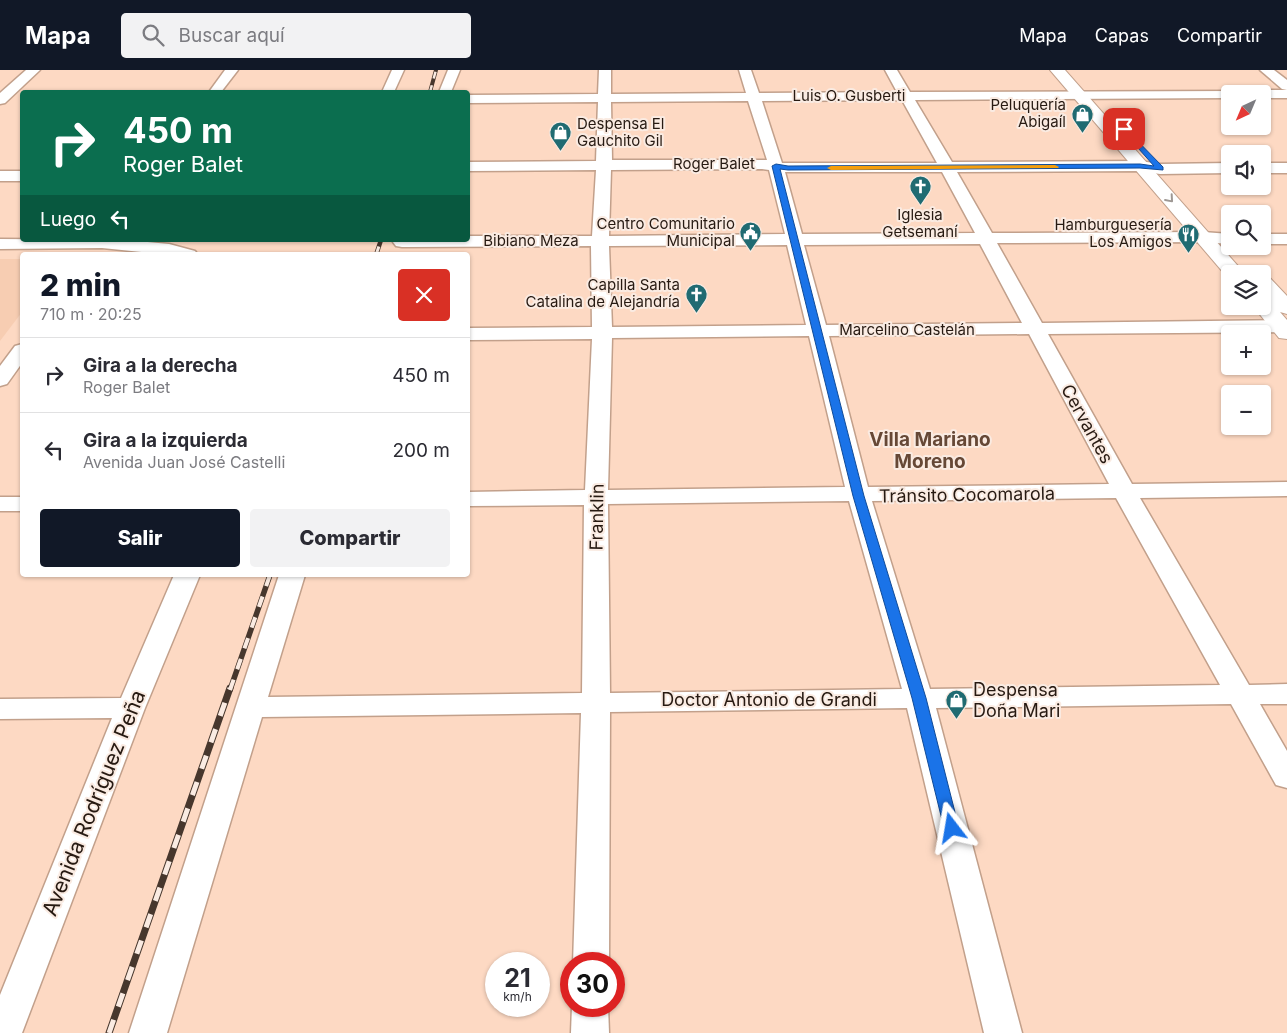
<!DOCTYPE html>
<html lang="es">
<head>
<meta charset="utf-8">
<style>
	body { margin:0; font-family:Inter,sans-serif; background:#f2f2f3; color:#2b2b33; height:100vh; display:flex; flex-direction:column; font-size:19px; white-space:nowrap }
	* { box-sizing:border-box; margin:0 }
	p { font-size:16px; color:#7c7c81 }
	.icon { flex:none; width:28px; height:28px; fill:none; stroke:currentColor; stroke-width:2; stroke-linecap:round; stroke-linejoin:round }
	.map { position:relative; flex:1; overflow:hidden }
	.panel { position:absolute; left:20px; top:182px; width:450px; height:325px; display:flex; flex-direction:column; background:#fff; border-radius:5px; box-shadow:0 1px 4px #0004 }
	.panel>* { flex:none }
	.top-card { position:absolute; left:20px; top:20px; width:450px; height:152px; border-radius:5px; box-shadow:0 1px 4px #0004; background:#0b6e4f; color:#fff; overflow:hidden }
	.needle { width:32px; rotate:224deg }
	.controls { position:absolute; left:1221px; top:15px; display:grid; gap:10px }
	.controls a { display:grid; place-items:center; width:50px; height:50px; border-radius:5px; background:#fff; box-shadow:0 1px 4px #0004; font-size:25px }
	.speed { position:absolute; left:485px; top:882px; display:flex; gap:10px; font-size:25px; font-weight:700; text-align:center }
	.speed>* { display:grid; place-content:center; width:65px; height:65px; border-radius:50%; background:#fff; box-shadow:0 1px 4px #0004; line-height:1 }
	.speed small { font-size:12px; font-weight:400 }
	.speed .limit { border:8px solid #d22; background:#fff; color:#111 }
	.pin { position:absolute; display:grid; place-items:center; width:42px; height:42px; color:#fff; margin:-21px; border-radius:10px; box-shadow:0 2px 8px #0006 }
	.me { position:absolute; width:55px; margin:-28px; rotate:346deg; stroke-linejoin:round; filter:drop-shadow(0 0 4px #0008) }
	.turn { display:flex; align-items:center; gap:18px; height:105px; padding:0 20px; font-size:22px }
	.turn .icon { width:65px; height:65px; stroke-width:2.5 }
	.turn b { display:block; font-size:35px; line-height:42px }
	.then { display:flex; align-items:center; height:48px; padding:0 20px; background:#0003; gap:10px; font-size:19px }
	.round { display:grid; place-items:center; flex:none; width:52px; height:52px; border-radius:5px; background:#f2f2f3 }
	.summary { display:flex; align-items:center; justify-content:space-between; height:85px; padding:0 20px }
	h1 { font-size:30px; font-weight:800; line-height:38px; color:#111827 }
	.button { display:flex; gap:10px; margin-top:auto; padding:10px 20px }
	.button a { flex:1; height:58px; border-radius:5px; background:#111827; color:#fff; font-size:20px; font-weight:800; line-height:58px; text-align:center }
	.button a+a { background:#f2f2f3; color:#2b2b33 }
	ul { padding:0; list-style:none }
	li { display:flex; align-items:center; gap:15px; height:75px; padding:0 20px; border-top:1px solid #e1e1e2 }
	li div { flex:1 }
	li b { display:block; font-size:19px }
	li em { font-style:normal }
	header { display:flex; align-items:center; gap:30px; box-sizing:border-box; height:70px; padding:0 25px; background:#111827; color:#fff }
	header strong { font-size:24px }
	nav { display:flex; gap:28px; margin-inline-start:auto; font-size:18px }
	.search { width:350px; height:45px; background:#f2f2f3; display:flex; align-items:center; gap:12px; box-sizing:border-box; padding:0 18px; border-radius:5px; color:#7c7c81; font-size:19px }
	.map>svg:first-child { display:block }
	.built { fill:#f7cdb2 }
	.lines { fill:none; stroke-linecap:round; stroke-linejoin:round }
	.minor-casing { stroke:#c2a08b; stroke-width:3 }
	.major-casing { stroke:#c2a08b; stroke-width:2 }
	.minor { fill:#fff; fill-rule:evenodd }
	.major { fill:#fff; fill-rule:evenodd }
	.rail-far3-casing { stroke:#47372d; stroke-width:4 }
	.rail-far2-casing { stroke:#47372d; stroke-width:4.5 }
	.rail-far1-casing { stroke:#47372d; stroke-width:5.5 }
	.rail-casing { stroke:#47372d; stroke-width:7 }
	.rail-far3 { stroke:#faebe2; stroke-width:2.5; stroke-dasharray:7; stroke-linecap:butt }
	.rail-far2 { stroke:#faebe2; stroke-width:3; stroke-dasharray:9; stroke-linecap:butt }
	.rail-far1 { stroke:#faebe2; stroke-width:4; stroke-dasharray:11; stroke-linecap:butt }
	.rail { stroke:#faebe2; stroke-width:5; stroke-dasharray:14; stroke-linecap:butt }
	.oneway { stroke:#9e9894 }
	.route { fill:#1a73e8; stroke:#114b97 }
	.slow { fill:#f59e0b }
	.labels { text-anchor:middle; stroke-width:4; stroke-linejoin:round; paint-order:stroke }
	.far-street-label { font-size:15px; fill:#271a12; stroke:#faebe2 }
	.far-poi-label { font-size:15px; fill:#271a12; stroke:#faebe2; text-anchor:end }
	.street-label { font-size:18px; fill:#271a12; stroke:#faebe2 }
	.poi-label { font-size:18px; fill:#271a12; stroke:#faebe2; text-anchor:start }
	.neighbourhood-label { font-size:19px; font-weight:bold; fill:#664836; stroke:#faebe2 }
	.near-street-label { font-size:21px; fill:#271a12; stroke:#faebe2 }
</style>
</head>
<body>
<header>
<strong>Mapa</strong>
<div class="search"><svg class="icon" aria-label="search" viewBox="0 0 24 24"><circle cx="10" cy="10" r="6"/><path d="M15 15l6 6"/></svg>Buscar aquí</div>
<nav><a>Mapa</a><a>Capas</a><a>Compartir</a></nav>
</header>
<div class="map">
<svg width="1287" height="963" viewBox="0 0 1287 963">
	<rect width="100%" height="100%" fill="#fdd9c3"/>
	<path class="built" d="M 0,189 L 22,189 L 22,242 L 0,271 Z"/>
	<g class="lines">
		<defs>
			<g id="minor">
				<path d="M 26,0 L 40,0 L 5,33 L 0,34 L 0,23 Z"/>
				<path d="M 225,0 L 238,0 L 221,22 L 209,22 Z"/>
				<path d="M 392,0 L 404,0 L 394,22 L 382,22 Z"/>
				<path d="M 448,0 L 460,0 L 451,22 L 439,22 Z"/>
				<path d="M 599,0 L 611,0 L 611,24 L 746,23 L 739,0 L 751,0 L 759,23 L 897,22 L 885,0 L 897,0 L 910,22 L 1235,21 L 1237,24 L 1230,24 L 1230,28 L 915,30 L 952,92 L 1140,91 L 1160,94 L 1230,93 L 1230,103 L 1160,104 L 1140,101 L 957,102 L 992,163 L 1203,162 L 1230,164 L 1230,174 L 1203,172 L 997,173 L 1042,253 L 1287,250 L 1287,262 L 1048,264 L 1132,414 L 1287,412 L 1287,426 L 1140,428 L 1249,615 L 1287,614 L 1287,634 L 1260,634 L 1287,681 L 1287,718 L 1276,715 L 1231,634 L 936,638 L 1022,963 L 984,963 L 907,638 L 610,642 L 609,894 L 573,894 L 581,643 L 262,647 L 167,963 L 129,963 L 279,505 L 305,505 L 268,627 L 582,623 L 584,435 L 468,436 L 468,422 L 585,420 L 592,269 L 468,270 L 468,258 L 592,257 L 591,176 L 402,177 L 396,176 L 393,172 L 395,170 L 468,170 L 468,166 L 592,166 L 596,100 L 468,101 L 468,92 L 596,91 L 598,32 L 468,33 L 468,25 L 598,24 ZM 902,30 L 937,93 L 782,93 L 762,31 ZM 748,31 L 767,90 L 612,90 L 611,32 ZM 762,99 L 769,100 L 785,164 L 609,166 L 611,100 ZM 785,102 L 942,102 L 975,163 L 802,164 ZM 980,174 L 1022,253 L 826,255 L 804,175 ZM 787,175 L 806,255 L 612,257 L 609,176 ZM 1029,264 L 1109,414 L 868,417 L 829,266 ZM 809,266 L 845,417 L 608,420 L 612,268 ZM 1116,428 L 1220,615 L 930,619 L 872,431 ZM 849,431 L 902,619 L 610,623 L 608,434 Z"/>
				<path d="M 1260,0 L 1274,0 L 1287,10 L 1287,20 L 1282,19 Z"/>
				<path d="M 1258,20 L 1287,20 L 1287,28 L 1262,28 L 1262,24 L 1251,24 Z"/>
				<rect x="1262" y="93" width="25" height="10"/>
				<rect x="0" y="101" width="22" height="10"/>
				<rect x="1262" y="164" width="25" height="10"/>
				<path d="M 0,169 L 126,170 L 169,174 L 195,181 L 198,185 L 171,185 L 102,178 L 0,179 Z"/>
				<path d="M 22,274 L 22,293 L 7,314 L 0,316 L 0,296 L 15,276 Z"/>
				<rect x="0" y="427" width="22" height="14"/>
				<path d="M 174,505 L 200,505 L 145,638 L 22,963 L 0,963 L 0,925 L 112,648 L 0,649 L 0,629 L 121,628 Z"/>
				<path d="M 572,936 L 608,936 L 609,963 L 571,963 Z"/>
			</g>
			<g id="major">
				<path d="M 1050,0 L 1065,0 L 1245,204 L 1230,204 L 1230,209 L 1228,208 Z"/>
				<path d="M 1262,205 L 1269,207 L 1287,226 L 1287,244 L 1280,242 L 1287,250 L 1287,269 L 1279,268 L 1253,236 L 1262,236 L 1262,229 L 1269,231 L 1262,224 Z"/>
			</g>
		</defs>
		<use href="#minor" class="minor-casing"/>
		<use href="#major" class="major-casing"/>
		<use href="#minor" class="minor"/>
		<use href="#major" class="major"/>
		<defs>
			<path id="rail-far3" d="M 430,22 L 436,0"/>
			<path id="rail-far2" d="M 376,185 L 381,170"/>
			<path id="rail-far1" d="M 230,620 L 270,505"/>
			<path id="rail" d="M 109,963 L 230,618"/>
		</defs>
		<use href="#rail-far3" class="rail-far3-casing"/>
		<use href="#rail-far2" class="rail-far2-casing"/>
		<use href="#rail-far1" class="rail-far1-casing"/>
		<use href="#rail" class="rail-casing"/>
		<use href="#rail-far3" class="rail-far3"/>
		<use href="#rail-far2" class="rail-far2"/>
		<use href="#rail-far1" class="rail-far1"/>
		<use href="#rail" class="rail"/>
	</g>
	<defs><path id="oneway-chevron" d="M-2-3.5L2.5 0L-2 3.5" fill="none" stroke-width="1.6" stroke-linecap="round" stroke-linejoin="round" transform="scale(1.25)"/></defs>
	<use class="oneway" href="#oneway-chevron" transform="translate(1170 129) rotate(49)"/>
	<path class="route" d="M 1124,57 L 1163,97 L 1163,100 L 1140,98 L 788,100 L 780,99 L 864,426 L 926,628 L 959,758 L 957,762 L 952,764 L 946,762 L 944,758 L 912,628 L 853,426 L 772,96 L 776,94 L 788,96 L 1140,94 L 1154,96 L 1122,60 L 1121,59 Z"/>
	<path class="slow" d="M 1055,95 L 1059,97 L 1058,98 L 831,100 L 827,98 L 831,96 Z"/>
	<defs>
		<symbol id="shop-pin" viewBox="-11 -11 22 30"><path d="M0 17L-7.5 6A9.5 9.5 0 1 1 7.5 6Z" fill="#206b72" stroke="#faebe2"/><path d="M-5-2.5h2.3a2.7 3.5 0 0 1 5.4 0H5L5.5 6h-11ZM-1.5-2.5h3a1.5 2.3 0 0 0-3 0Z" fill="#fff"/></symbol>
		<symbol id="church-pin" viewBox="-11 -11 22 30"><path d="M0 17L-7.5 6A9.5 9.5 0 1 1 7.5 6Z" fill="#206b72" stroke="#faebe2"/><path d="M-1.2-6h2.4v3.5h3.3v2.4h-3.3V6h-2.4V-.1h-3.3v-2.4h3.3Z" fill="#fff"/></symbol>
		<symbol id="civic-pin" viewBox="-11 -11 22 30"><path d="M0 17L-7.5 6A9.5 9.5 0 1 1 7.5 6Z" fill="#206b72" stroke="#faebe2"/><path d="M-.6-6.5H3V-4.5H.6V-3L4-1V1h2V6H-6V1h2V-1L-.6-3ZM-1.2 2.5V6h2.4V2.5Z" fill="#fff"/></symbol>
		<symbol id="restaurant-pin" viewBox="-11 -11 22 30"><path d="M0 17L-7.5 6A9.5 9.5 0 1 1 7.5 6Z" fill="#206b72" stroke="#faebe2"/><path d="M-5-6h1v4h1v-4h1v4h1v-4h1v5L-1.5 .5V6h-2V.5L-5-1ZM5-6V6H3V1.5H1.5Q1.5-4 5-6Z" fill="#fff"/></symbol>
	</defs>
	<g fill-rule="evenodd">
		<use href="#shop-pin" x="1070" y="32" width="25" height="34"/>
		<use href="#shop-pin" x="548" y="50" width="25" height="34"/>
		<use href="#church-pin" x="908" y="104" width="25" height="34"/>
		<use href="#civic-pin" x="738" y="150" width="25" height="34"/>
		<use href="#restaurant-pin" x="1176" y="152" width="25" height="34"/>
		<use href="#church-pin" x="684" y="212" width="25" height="34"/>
		<use href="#shop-pin" x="944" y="618" width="25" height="34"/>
	</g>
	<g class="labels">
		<g class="far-street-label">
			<text x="849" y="31">Luis O. Gusberti</text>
			<text x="714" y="99">Roger Balet</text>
			<text x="531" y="176">Bibiano Meza</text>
			<text x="907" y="265">Marcelino Castelán</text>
		</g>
		<g class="far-poi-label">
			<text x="1066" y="40">Peluquería<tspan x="1066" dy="17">Abigaíl</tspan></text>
			<text x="577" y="59" text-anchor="start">Despensa El<tspan x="577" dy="17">Gauchito Gil</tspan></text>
			<text x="920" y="150" text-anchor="middle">Iglesia<tspan x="920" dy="17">Getsemaní</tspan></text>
			<text x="735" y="159">Centro Comunitario<tspan x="735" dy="17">Municipal</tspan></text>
			<text x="1172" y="160">Hamburguesería<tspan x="1172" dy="17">Los Amigos</tspan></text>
			<text x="680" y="220">Capilla Santa<tspan x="680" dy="17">Catalina de Alejandría</tspan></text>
		</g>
		<g class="street-label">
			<text transform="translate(1087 354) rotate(61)" y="6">Cervantes</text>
			<text transform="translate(967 425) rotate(-1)" y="6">Tránsito Cocomarola</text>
			<text transform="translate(597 447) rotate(-89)" y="6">Franklin</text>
			<text x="769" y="636">Doctor Antonio de Grandi</text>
		</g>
		<g class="poi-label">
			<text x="973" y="626">Despensa<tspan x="973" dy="21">Doña Mari</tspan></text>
		</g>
		<g class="neighbourhood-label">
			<text x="930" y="376">Villa Mariano<tspan x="930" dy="22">Moreno</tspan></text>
		</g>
		<g class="near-street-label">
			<text transform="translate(94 733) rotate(-68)" y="7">Avenida Rodríguez Peña</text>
		</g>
	</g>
</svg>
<div class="controls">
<a><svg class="needle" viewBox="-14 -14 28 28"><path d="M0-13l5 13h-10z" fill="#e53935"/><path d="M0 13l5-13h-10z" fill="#7c7c81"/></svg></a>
<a><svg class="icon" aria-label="sound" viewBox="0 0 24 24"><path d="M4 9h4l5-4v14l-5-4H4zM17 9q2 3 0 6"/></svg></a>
<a><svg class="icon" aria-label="search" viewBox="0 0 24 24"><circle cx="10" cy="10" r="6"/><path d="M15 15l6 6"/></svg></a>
<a><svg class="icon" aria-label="layers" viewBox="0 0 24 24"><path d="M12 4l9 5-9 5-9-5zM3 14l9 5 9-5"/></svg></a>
<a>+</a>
<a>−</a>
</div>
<div class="speed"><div>21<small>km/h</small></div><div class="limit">30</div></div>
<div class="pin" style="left:1124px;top:59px;background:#d93025"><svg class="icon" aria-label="arrive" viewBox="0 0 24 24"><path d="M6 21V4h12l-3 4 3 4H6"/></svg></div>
<svg class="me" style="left:952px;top:758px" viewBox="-20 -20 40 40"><path d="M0-17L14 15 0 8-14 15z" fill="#1a73e8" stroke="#fff" stroke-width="4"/></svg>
<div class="top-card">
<div class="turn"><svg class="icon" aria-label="right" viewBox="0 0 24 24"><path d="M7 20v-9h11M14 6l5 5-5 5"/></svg><div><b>450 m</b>Roger Balet</div></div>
<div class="then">Luego<svg class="icon" aria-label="left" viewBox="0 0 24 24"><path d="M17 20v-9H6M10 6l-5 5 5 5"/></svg></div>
</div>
<section class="panel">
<div class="summary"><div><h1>2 min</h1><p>710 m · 20:25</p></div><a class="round" style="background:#d93025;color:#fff"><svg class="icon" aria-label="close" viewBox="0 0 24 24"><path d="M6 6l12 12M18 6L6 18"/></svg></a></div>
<ul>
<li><svg class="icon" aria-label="right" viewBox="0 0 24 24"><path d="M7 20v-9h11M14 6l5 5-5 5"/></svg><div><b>Gira a la derecha</b><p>Roger Balet</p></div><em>450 m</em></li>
<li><svg class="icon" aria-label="left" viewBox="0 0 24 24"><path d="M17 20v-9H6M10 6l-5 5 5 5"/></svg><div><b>Gira a la izquierda</b><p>Avenida Juan José Castelli</p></div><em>200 m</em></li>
</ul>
<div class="button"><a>Salir</a><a>Compartir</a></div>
</section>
</div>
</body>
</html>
